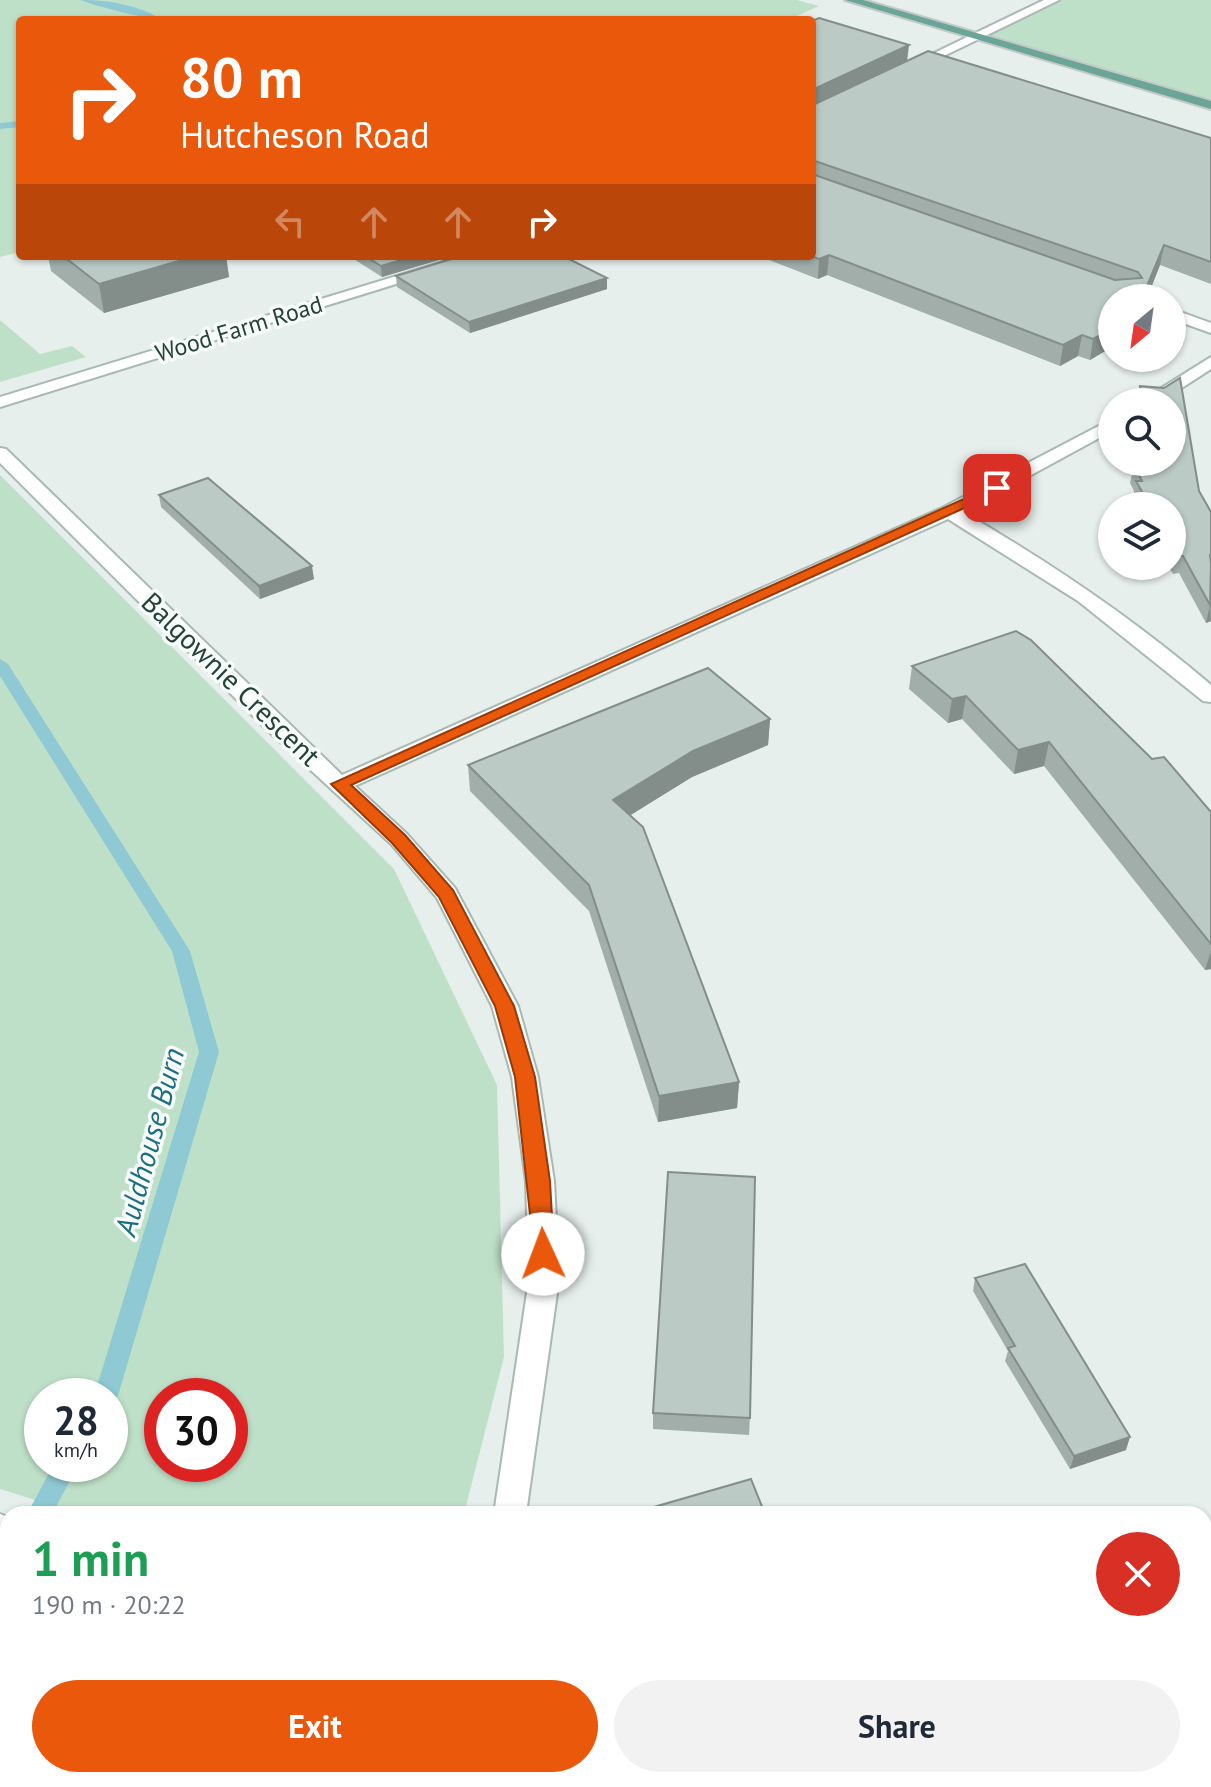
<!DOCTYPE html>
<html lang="en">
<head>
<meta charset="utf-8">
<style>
	body { margin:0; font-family:"PT Sans",sans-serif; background:#f2f2f3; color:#1f2937; height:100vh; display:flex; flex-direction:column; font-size:30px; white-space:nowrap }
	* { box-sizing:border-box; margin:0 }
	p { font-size:26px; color:#747a83 }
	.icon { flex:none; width:44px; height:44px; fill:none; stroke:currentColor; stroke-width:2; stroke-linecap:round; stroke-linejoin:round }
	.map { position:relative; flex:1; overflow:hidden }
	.side { position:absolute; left:0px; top:1506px; width:1212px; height:282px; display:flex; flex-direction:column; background:#fff; border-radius:24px 24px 0 0; box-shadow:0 2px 6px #0004 }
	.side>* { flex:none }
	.guide { position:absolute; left:16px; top:16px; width:800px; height:244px; border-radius:8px; box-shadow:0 2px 6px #0004; background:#ea580c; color:#fff; overflow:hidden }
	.needle { width:52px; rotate:209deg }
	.fabs { position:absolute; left:1098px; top:284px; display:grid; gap:16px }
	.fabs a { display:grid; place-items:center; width:88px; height:88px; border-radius:50%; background:#fff; box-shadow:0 2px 6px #0004; font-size:40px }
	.speed { position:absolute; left:24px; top:1378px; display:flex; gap:16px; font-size:40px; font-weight:700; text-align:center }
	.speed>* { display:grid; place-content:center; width:104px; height:104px; border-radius:50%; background:#fff; box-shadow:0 2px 6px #0004; line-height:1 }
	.speed small { font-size:20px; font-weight:400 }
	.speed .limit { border:12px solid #d22; background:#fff; color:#111 }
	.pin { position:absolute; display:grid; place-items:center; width:68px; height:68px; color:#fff; margin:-34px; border-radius:16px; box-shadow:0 4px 12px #0006 }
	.me { position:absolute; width:88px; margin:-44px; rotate:358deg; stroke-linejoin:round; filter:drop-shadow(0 0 6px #0008) }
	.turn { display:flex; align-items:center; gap:28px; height:168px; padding:0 32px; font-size:36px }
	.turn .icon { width:104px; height:104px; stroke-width:2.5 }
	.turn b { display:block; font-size:56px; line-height:68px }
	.lanes { display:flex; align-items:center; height:76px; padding:0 32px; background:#0003; justify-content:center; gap:40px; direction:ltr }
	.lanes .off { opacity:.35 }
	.round { display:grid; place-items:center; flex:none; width:84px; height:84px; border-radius:42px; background:#f2f2f3 }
	.headline { display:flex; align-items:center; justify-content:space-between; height:136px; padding:0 32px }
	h1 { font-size:48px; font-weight:700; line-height:60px; color:#1e9e55 }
	.action { display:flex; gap:16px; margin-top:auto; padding:16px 32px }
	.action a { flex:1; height:92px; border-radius:48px; background:#ea580c; color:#fff; font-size:32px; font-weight:700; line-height:92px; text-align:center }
	.action a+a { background:#f2f2f3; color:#1f2937 }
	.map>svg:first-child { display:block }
	.green { fill:#bfe0c8; fill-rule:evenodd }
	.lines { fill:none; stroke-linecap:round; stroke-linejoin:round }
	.stream { fill:#8ec9d4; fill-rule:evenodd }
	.minor-casing { stroke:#a8b8b2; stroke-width:4 }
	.major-casing { stroke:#c2cac8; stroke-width:4 }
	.minor { fill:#fff; fill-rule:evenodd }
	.major { fill:#6aa596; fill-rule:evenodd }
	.wall { fill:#a1aea9 }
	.shaded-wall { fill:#838d89 }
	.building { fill:#bbcac4; stroke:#838d89; stroke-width:2 }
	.route { fill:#ea580c; stroke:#983908; stroke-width:2 }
	.labels { text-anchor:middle; stroke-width:7; stroke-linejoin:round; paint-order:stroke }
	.far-street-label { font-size:24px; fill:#24423a; stroke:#f7fbf9 }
	.street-label { font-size:28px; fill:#24423a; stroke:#f7fbf9 }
	.water-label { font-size:30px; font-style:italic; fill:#1c6f80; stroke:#f7fbf9 }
</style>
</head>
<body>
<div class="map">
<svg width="1211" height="1787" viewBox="0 0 1211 1787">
	<rect width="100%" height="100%" fill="#e6efeb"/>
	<g class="green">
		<path d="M 0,0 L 797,0 L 819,6 L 788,20 L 20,20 L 20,252 L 0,257 Z"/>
		<path d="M 1053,0 L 1211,0 L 1211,105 L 975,36 Z"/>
		<path d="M 0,320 L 40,354 L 72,346 L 86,357 L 0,382 Z"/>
		<path d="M 0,475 L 394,869 L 497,1085 L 504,1357 L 464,1514 L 80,1514 L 0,1489 ZM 110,1396 L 110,1464 L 42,1464 L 42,1396 ZM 230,1396 L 230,1464 L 162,1464 L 162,1396 Z"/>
		<path d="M 0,1606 L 8,1609 L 8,1780 L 287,1780 L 297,1787 L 0,1787 Z"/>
	</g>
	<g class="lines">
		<g class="stream">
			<path d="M 81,0 C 107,0 140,5 162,20 C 152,20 90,5 81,0 Z"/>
			<path d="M 20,121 L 20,127 L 0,129 L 0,123 Z"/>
			<path d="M 0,659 L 8,664 L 190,951 L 219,1052 L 118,1396 L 110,1405 L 110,1396 L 94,1396 L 199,1052 L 172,951 L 0,676 Z"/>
			<path d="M 54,1464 L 79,1464 L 52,1514 L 27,1514 Z"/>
			<path d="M 8,1558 L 8,1593 L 0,1596 L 0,1561 Z"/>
			<path d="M 0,1683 L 8,1686 L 8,1717 L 0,1714 Z"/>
			<path d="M 65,1780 L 97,1780 L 100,1787 L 68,1787 Z"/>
		</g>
		<defs>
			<g id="minor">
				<path d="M 1044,0 L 1059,0 L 915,70 L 905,67 Z"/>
				<path d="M 462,256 L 486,256 L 0,407 L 0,397 Z"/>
				<path d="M 1172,309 L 1211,323 L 1211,333 L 1172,319 Z"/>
				<path d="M 1211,357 L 1211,369 L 1160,402 L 1139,402 Z"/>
				<path d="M 1112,419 L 1112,431 L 963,512 C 1051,563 1134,619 1211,685 L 1211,702 L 1203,701 L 1078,601 L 948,519 L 355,786 L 407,834 L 455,888 L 518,1006 L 538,1077 L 554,1181 L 559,1279 L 526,1514 L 494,1514 L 529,1279 L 526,1181 L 512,1077 L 492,1006 L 437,898 L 391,844 L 265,728 L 0,463 L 0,448 L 6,449 L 342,775 L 942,508 Z"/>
				<path d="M 0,1514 L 8,1517 L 8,1547 L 0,1544 Z"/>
				<path d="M 415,1780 L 455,1780 L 458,1787 L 418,1787 Z"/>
			</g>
			<path id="major" d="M 845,0 L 863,0 L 1211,101 L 1211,109 Z"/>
		</defs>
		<use href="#minor" class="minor-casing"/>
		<use href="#major" class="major-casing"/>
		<use href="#minor" class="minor"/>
		<use href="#major" class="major"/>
	</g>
	<g class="wall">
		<path d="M 812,21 L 907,60 L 1211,138 L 1211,284 L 1160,265 L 1147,298 L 1112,298 L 1112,347 L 1090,360 L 1078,356 L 1060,366 L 827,275 L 818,279 L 759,256 L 812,256 Z"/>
		<path d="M 48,256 L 226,256 L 229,277 L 104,313 L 51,271 Z"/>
		<path d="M 349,256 L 452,256 L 382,277 Z"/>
		<path d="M 396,276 L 607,289 L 470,333 L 397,287 Z"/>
		<path d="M 1180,378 L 1199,491 L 1211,512 L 1211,621 L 1206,623 L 1179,573 L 1173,574 L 1168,566 L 1172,566 L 1172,506 L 1137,506 L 1133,499 L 1134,491 L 1130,483 L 1134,466 L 1144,466 L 1144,462 L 1172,462 L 1172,402 L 1137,402 L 1140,386 L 1164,388 Z"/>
		<path d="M 159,495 L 314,579 L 260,599 L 161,507 Z"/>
		<path d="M 912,666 L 1152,759 L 1211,812 L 1211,969 L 1205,970 L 1044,766 L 1014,774 L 962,719 L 948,723 L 909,689 Z"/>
		<path d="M 770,719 L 768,745 L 692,777 L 630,815 L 739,1082 L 737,1108 L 658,1122 L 589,911 L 470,791 L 468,765 Z"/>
		<path d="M 975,1278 L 1126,1450 L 1070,1469 L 1005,1361 L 1008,1351 L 973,1291 Z"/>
		<path d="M 653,1413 L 750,1418 L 749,1435 L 653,1429 Z"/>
		<path d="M 746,1780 L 874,1780 L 877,1787 L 749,1787 Z"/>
	</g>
	<g class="shaded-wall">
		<path d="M 909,45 L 907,62 L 812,108 L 812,90 Z"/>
		<path d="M 1164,245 L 1160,265 L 1147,298 L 1142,298 Z"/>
		<path d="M 829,255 L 827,275 L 818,279 L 819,259 Z"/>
		<path d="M 196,256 L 226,256 L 229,277 L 104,313 L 99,284 Z"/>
		<path d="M 415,256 L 452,256 L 382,277 L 381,266 Z"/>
		<path d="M 607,278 L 607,289 L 470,333 L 469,322 Z"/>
		<path d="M 1112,329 L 1112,347 L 1090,360 L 1093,339 Z"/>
		<path d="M 1082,335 L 1078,356 L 1060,366 L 1063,345 Z"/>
		<path d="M 312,566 L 314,579 L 260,599 L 259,586 Z"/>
		<path d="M 1210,605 L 1211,621 L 1206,623 Z"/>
		<path d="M 966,696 L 962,719 L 948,723 L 952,699 Z"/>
		<path d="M 770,719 L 768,745 L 692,777 L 613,826 L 613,800 L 693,751 Z"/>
		<path d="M 1049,742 L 1044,766 L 1014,774 L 1018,750 Z"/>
		<path d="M 1211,951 L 1211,969 L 1205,970 Z"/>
		<path d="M 739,1082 L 737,1108 L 658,1122 L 659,1096 Z"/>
		<path d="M 1130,1437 L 1126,1450 L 1070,1469 L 1074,1456 Z"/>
	</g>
	<g class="building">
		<path d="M 819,18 L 909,45 L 812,90 L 812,21 Z"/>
		<path d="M 928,51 L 1211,138 L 1211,262 L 1164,245 L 1142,298 L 1112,298 L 1112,329 L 1093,339 L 1082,335 L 1063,345 L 829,255 L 819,259 L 811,256 L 812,256 L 812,167 L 812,174 L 1115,280 L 1142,278 L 1138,272 L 812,160 L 812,91 L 813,105 Z"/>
		<path d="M 63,256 L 196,256 L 99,284 Z"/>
		<path d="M 365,256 L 415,256 L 381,266 Z"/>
		<path d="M 461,256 L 563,256 L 607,278 L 469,322 L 396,276 Z"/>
		<path d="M 1180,378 L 1199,491 L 1211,512 L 1211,555 L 1210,555 L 1211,564 L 1210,605 L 1183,556 L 1177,556 L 1172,547 L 1172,506 L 1150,506 L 1136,481 L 1142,481 L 1134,466 L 1150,466 L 1150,462 L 1172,462 L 1172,402 L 1142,402 L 1140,386 L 1164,388 Z"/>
		<path d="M 208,478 L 312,566 L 259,586 L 159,495 Z"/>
		<path d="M 1016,631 L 1031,640 L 1152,759 L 1164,757 L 1211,812 L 1211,944 L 1049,742 L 1018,750 L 966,696 L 952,699 L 912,666 Z"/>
		<path d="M 708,668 L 770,719 L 693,751 L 613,800 L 643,827 L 739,1082 L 659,1096 L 589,885 L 468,765 Z"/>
		<path d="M 668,1172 L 755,1177 L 750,1418 L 653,1413 Z"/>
		<path d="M 1025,1264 L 1130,1437 L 1074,1456 L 1008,1348 L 1015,1346 L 975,1278 Z"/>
		<path d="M 751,1479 L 765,1514 L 657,1514 L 654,1507 Z"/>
		<path d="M 755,1780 L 874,1780 L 877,1787 L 757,1787 Z"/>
	</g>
	<path class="route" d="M 997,484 L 1002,485 L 1002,491 L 351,785 L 405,835 L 453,890 L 514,1006 L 535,1077 L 550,1181 L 554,1254 L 551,1260 L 535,1260 L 515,1077 L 495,1006 L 439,897 L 392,843 L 331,784 Z"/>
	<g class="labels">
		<g class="far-street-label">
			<text transform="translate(239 329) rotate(-17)" y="8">Wood Farm Road</text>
		</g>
		<g class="street-label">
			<text transform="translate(231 679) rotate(44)" y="10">Balgownie Crescent</text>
		</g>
		<g class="water-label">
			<text transform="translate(150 1142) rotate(-75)" y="10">Auldhouse Burn</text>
		</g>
	</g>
</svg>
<div class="fabs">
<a><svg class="needle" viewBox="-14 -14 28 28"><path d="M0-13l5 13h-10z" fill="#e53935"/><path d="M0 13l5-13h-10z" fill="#747a83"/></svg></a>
<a><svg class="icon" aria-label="search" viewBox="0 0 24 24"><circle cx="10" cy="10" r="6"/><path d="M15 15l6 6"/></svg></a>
<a><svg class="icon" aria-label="layers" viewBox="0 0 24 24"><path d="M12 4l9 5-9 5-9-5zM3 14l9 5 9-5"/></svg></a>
</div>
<div class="speed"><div>28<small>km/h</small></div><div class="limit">30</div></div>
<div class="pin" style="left:997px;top:488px;background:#d93025"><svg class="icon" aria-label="arrive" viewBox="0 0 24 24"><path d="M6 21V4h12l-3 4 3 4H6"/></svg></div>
<svg class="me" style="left:543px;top:1254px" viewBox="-20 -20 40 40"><circle r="19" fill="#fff"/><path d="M0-13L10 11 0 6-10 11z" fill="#ea580c"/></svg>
<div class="guide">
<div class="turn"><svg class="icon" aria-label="right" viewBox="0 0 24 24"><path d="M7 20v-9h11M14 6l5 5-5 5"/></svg><div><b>80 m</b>Hutcheson Road</div></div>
<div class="lanes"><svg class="icon off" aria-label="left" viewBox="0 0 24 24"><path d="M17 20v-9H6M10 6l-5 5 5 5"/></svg><svg class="icon off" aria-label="ahead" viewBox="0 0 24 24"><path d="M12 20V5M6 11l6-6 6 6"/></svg><svg class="icon off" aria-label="ahead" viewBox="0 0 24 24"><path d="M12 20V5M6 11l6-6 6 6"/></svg><svg class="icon" aria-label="right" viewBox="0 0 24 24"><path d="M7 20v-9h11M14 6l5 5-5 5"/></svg></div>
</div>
<section class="side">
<div class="headline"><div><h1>1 min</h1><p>190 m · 20:22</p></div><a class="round" style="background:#d93025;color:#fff"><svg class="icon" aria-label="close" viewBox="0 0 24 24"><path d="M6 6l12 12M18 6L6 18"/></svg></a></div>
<div class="action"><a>Exit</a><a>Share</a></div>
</section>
</div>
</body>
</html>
